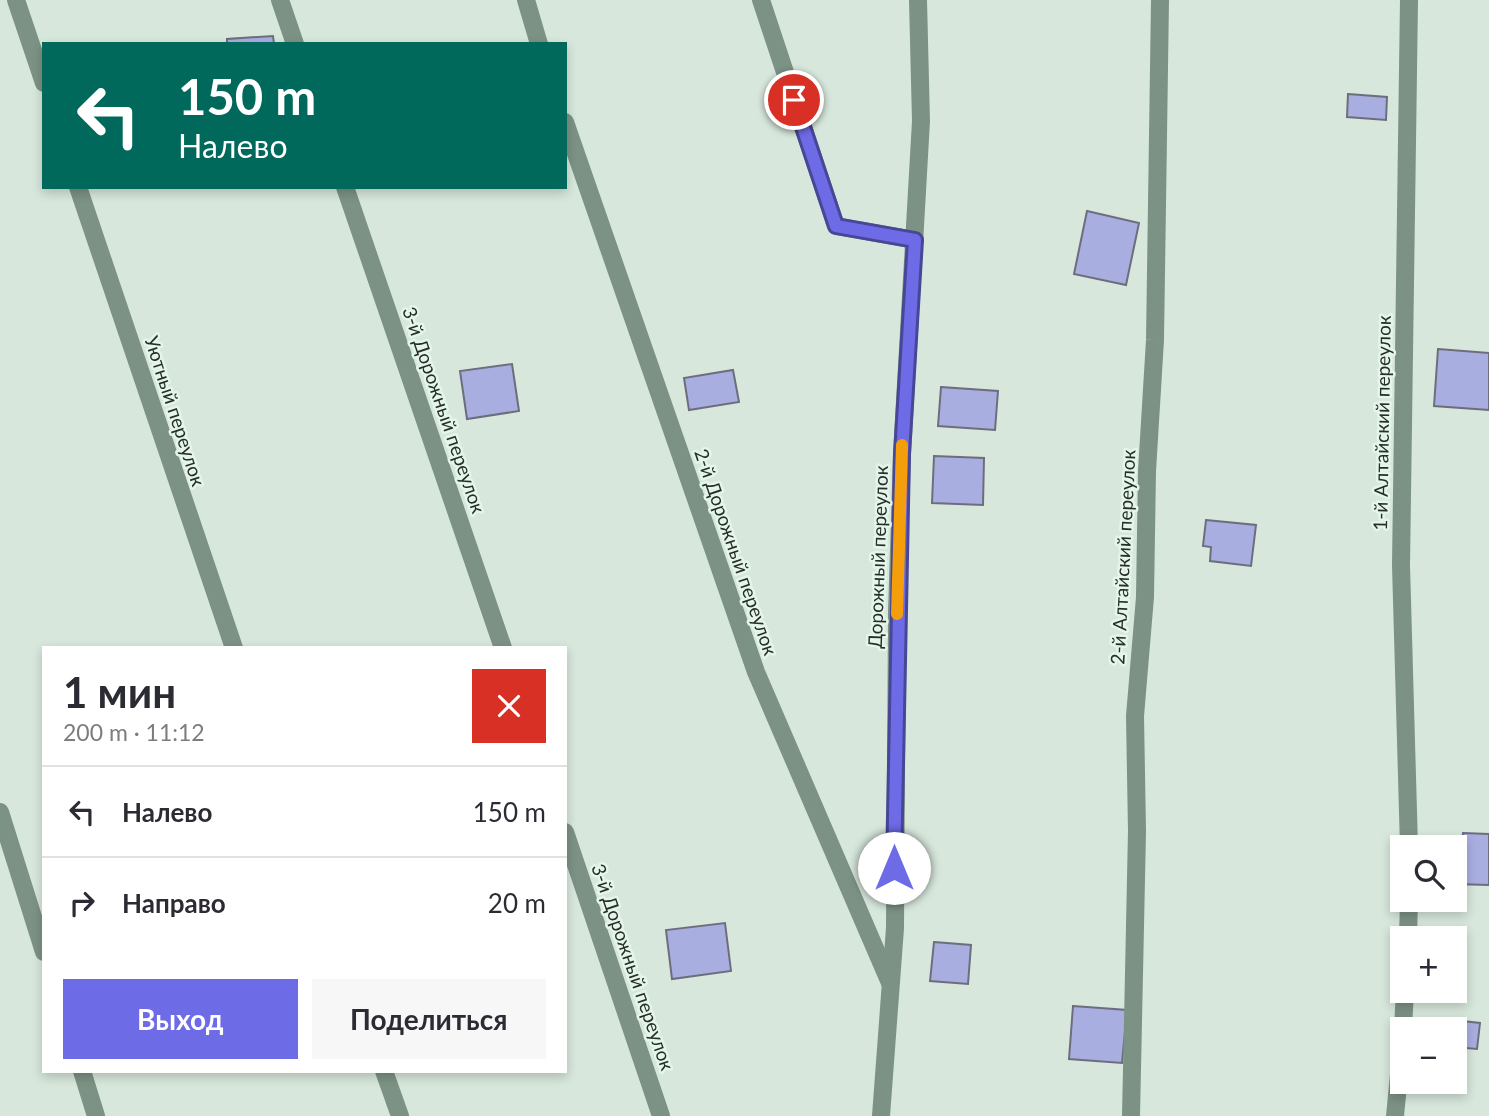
<!DOCTYPE html>
<html lang="ru">
<head>
<meta charset="utf-8">
<style>
	body { margin:0; font-family:Lato,sans-serif; background:#f7f7f7; color:#2b2b33; height:100vh; display:flex; flex-direction:column; font-size:26px; white-space:nowrap }
	* { box-sizing:border-box; margin:0 }
	p { font-size:23px; color:#7c7c81 }
	.icon { flex:none; width:38px; height:38px; fill:none; stroke:currentColor; stroke-width:2; stroke-linecap:round; stroke-linejoin:round }
	.map { position:relative; flex:1; overflow:hidden }
	.sheet { position:absolute; left:42px; top:646px; width:525px; height:427px; display:flex; flex-direction:column; background:#fff; border-radius:0px; box-shadow:0 4px 10px #0003 }
	.sheet>* { flex:none }
	.top-card { position:absolute; left:42px; top:42px; width:525px; height:147px; border-radius:0px; box-shadow:0 4px 10px #0003; background:#00695c; color:#fff; overflow:hidden }
	.buttons { position:absolute; left:1390px; top:835px; display:grid; gap:14px }
	.buttons a { display:grid; place-items:center; width:77px; height:77px; border-radius:0px; background:#fff; box-shadow:0 4px 10px #0003; font-size:35px }
	.pin { position:absolute; display:grid; place-items:center; width:60px; height:60px; color:#fff; margin:-30px; border:4px solid #fff; border-radius:50%; box-shadow:0 2px 7px #0007 }
	.me { position:absolute; width:77px; margin:-38px; rotate:0deg; stroke-linejoin:round; filter:drop-shadow(0 0 5px #0008) }
	.turn { display:flex; align-items:center; gap:24px; height:147px; padding:0 21px; font-size:32px }
	.turn .icon { width:91px; height:91px; stroke-width:2.5 }
	.turn b { display:block; font-size:49px; line-height:60px }
	.round { display:grid; place-items:center; flex:none; width:74px; height:74px; border-radius:0px; background:#f7f7f7 }
	.overview { display:flex; align-items:center; justify-content:space-between; height:119px; padding:0 21px }
	h1 { font-size:42px; font-weight:700; line-height:52px }
	.action { display:flex; gap:14px; margin-top:auto; padding:14px 21px }
	.action a { flex:1; height:80px; border-radius:0px; background:#6e6be6; color:#fff; font-size:28px; font-weight:700; line-height:80px; text-align:center }
	.action a+a { background:#f7f7f7; color:#2b2b33 }
	ul { padding:0; list-style:none }
	li { display:flex; align-items:center; gap:21px; height:91px; padding:0 21px; border-top:2px solid #e1e1e2 }
	li div { flex:1 }
	li b { display:block; font-size:26px }
	li em { font-style:normal }
	.map>svg:first-child { display:block }
	.building { fill:#a9aee1; stroke:#6d6e7d; stroke-width:2 }
	.lines { fill:none; stroke-linecap:round; stroke-linejoin:round }
	.minor { stroke:#7c9284; stroke-width:18 }
	.route-casing { stroke:#484696; stroke-width:18 }
	.route { stroke:#6e6be6; stroke-width:12 }
	.slow { stroke:#f59e0b; stroke-width:12 }
	.labels { text-anchor:middle; stroke-width:5; stroke-linejoin:round; paint-order:stroke }
	.street-label { font-size:19px; fill:#272d29; stroke:#e4f5e9 }
</style>
</head>
<body>
<div class="map">
<svg width="1489" height="1116" viewBox="0 0 1489 1116">
	<rect width="100%" height="100%" fill="#d7e7dc"/>
	<g class="building">
		<path d="M 273,36 L 274,44 L 227,44 L 227,39 Z"/>
		<path d="M 1348,94 L 1387,97 L 1386,120 L 1347,117 Z"/>
		<path d="M 1087,211 L 1139,223 L 1126,285 L 1074,274 Z"/>
		<path d="M 1438,349 L 1489,353 L 1489,410 L 1434,406 Z"/>
		<path d="M 512,364 L 519,411 L 467,419 L 460,371 Z"/>
		<path d="M 733,370 L 739,402 L 689,410 L 684,378 Z"/>
		<path d="M 941,387 L 998,391 L 995,430 L 938,426 Z"/>
		<path d="M 934,456 L 984,458 L 983,505 L 932,503 Z"/>
		<path d="M 1206,520 L 1256,525 L 1251,566 L 1210,561 L 1211,547 L 1203,546 Z"/>
		<path d="M 1463,833 L 1489,834 L 1489,885 L 1454,884 L 1454,850 L 1462,851 Z"/>
		<path d="M 725,923 L 731,971 L 672,979 L 666,930 Z"/>
		<path d="M 934,942 L 971,945 L 968,984 L 930,981 Z"/>
		<path d="M 1073,1006 L 1127,1010 L 1122,1063 L 1069,1059 Z"/>
		<path d="M 1443,1019 L 1480,1023 L 1477,1049 L 1454,1047 L 1454,1029 L 1442,1029 Z"/>
	</g>
	<g class="lines">
		<g class="minor">
			<path d="M 16,0 L 44,83"/>
			<path d="M 280,0 L 295,44"/>
			<path d="M 526,0 L 539,44"/>
			<path d="M 761,0 L 836,226 L 915,240"/>
			<path d="M 565,122 L 756,672 L 890,983"/>
			<path d="M 78,187 L 234,648"/>
			<path d="M 345,187 L 503,648"/>
			<path d="M 0,812 L 44,952"/>
			<path d="M 565,832 L 661,1116"/>
			<path d="M 1409,847 L 1401,565 L 1409,0"/>
			<path d="M 1408,938 L 1409,900"/>
			<path d="M 1403,1029 L 1405,990"/>
			<path d="M 82,1071 L 96,1116"/>
			<path d="M 384,1071 L 400,1116"/>
			<path d="M 881,1116 L 895,928 L 897,613 L 902,454 L 921,121 L 918,0"/>
			<path d="M 1131,1116 L 1137,831 L 1135,716 L 1145,597 L 1147,471 L 1155,340 L 1160,0"/>
			<path d="M 1395,1116 L 1402,1044"/>
		</g>
	</g>
	<g class="lines">
		<defs>
			<path id="route" d="M 794,100 L 836,226 L 915,240 L 902,454 L 894,868"/>
		</defs>
		<use href="#route" class="route-casing"/>
		<use href="#route" class="route"/>
		<path class="slow" d="M 897,614 L 902,445"/>
	</g>
	<g class="labels">
		<g class="street-label">
			<text transform="translate(444 410) rotate(71)" y="7">3-й Дорожный переулок</text>
			<text transform="translate(175 411) rotate(72)" y="7">Уютный переулок</text>
			<text transform="translate(1382 423) rotate(-89)" y="7">1-й Алтайский переулок</text>
			<text transform="translate(736 552) rotate(71)" y="7">2-й Дорожный переулок</text>
			<text transform="translate(878 557) rotate(-88)" y="7">Дорожный переулок</text>
			<text transform="translate(1123 557) rotate(-87)" y="7">2-й Алтайский переулок</text>
			<text transform="translate(633 967) rotate(71)" y="7">3-й Дорожный переулок</text>
		</g>
	</g>
</svg>
<div class="buttons">
<a><svg class="icon" aria-label="search" viewBox="0 0 24 24"><circle cx="10" cy="10" r="6"/><path d="M15 15l6 6"/></svg></a>
<a>+</a>
<a>−</a>
</div>
<div class="pin" style="left:794px;top:100px;background:#d93025"><svg class="icon" aria-label="arrive" viewBox="0 0 24 24"><path d="M6 21V4h12l-3 4 3 4H6"/></svg></div>
<svg class="me" style="left:894px;top:868px" viewBox="-20 -20 40 40"><circle r="19" fill="#fff"/><path d="M0-13L10 11 0 6-10 11z" fill="#6e6be6"/></svg>
<div class="top-card">
<div class="turn"><svg class="icon" aria-label="left" viewBox="0 0 24 24"><path d="M17 20v-9H6M10 6l-5 5 5 5"/></svg><div><b>150 m</b>Налево</div></div>
</div>
<section class="sheet">
<div class="overview"><div><h1>1 мин</h1><p>200 m · 11:12</p></div><a class="round" style="background:#d93025;color:#fff"><svg class="icon" aria-label="close" viewBox="0 0 24 24"><path d="M6 6l12 12M18 6L6 18"/></svg></a></div>
<ul>
<li><svg class="icon" aria-label="left" viewBox="0 0 24 24"><path d="M17 20v-9H6M10 6l-5 5 5 5"/></svg><div><b>Налево</b></div><em>150 m</em></li>
<li><svg class="icon" aria-label="right" viewBox="0 0 24 24"><path d="M7 20v-9h11M14 6l5 5-5 5"/></svg><div><b>Направо</b></div><em>20 m</em></li>
</ul>
<div class="action"><a>Выход</a><a>Поделиться</a></div>
</section>
</div>
</body>
</html>
